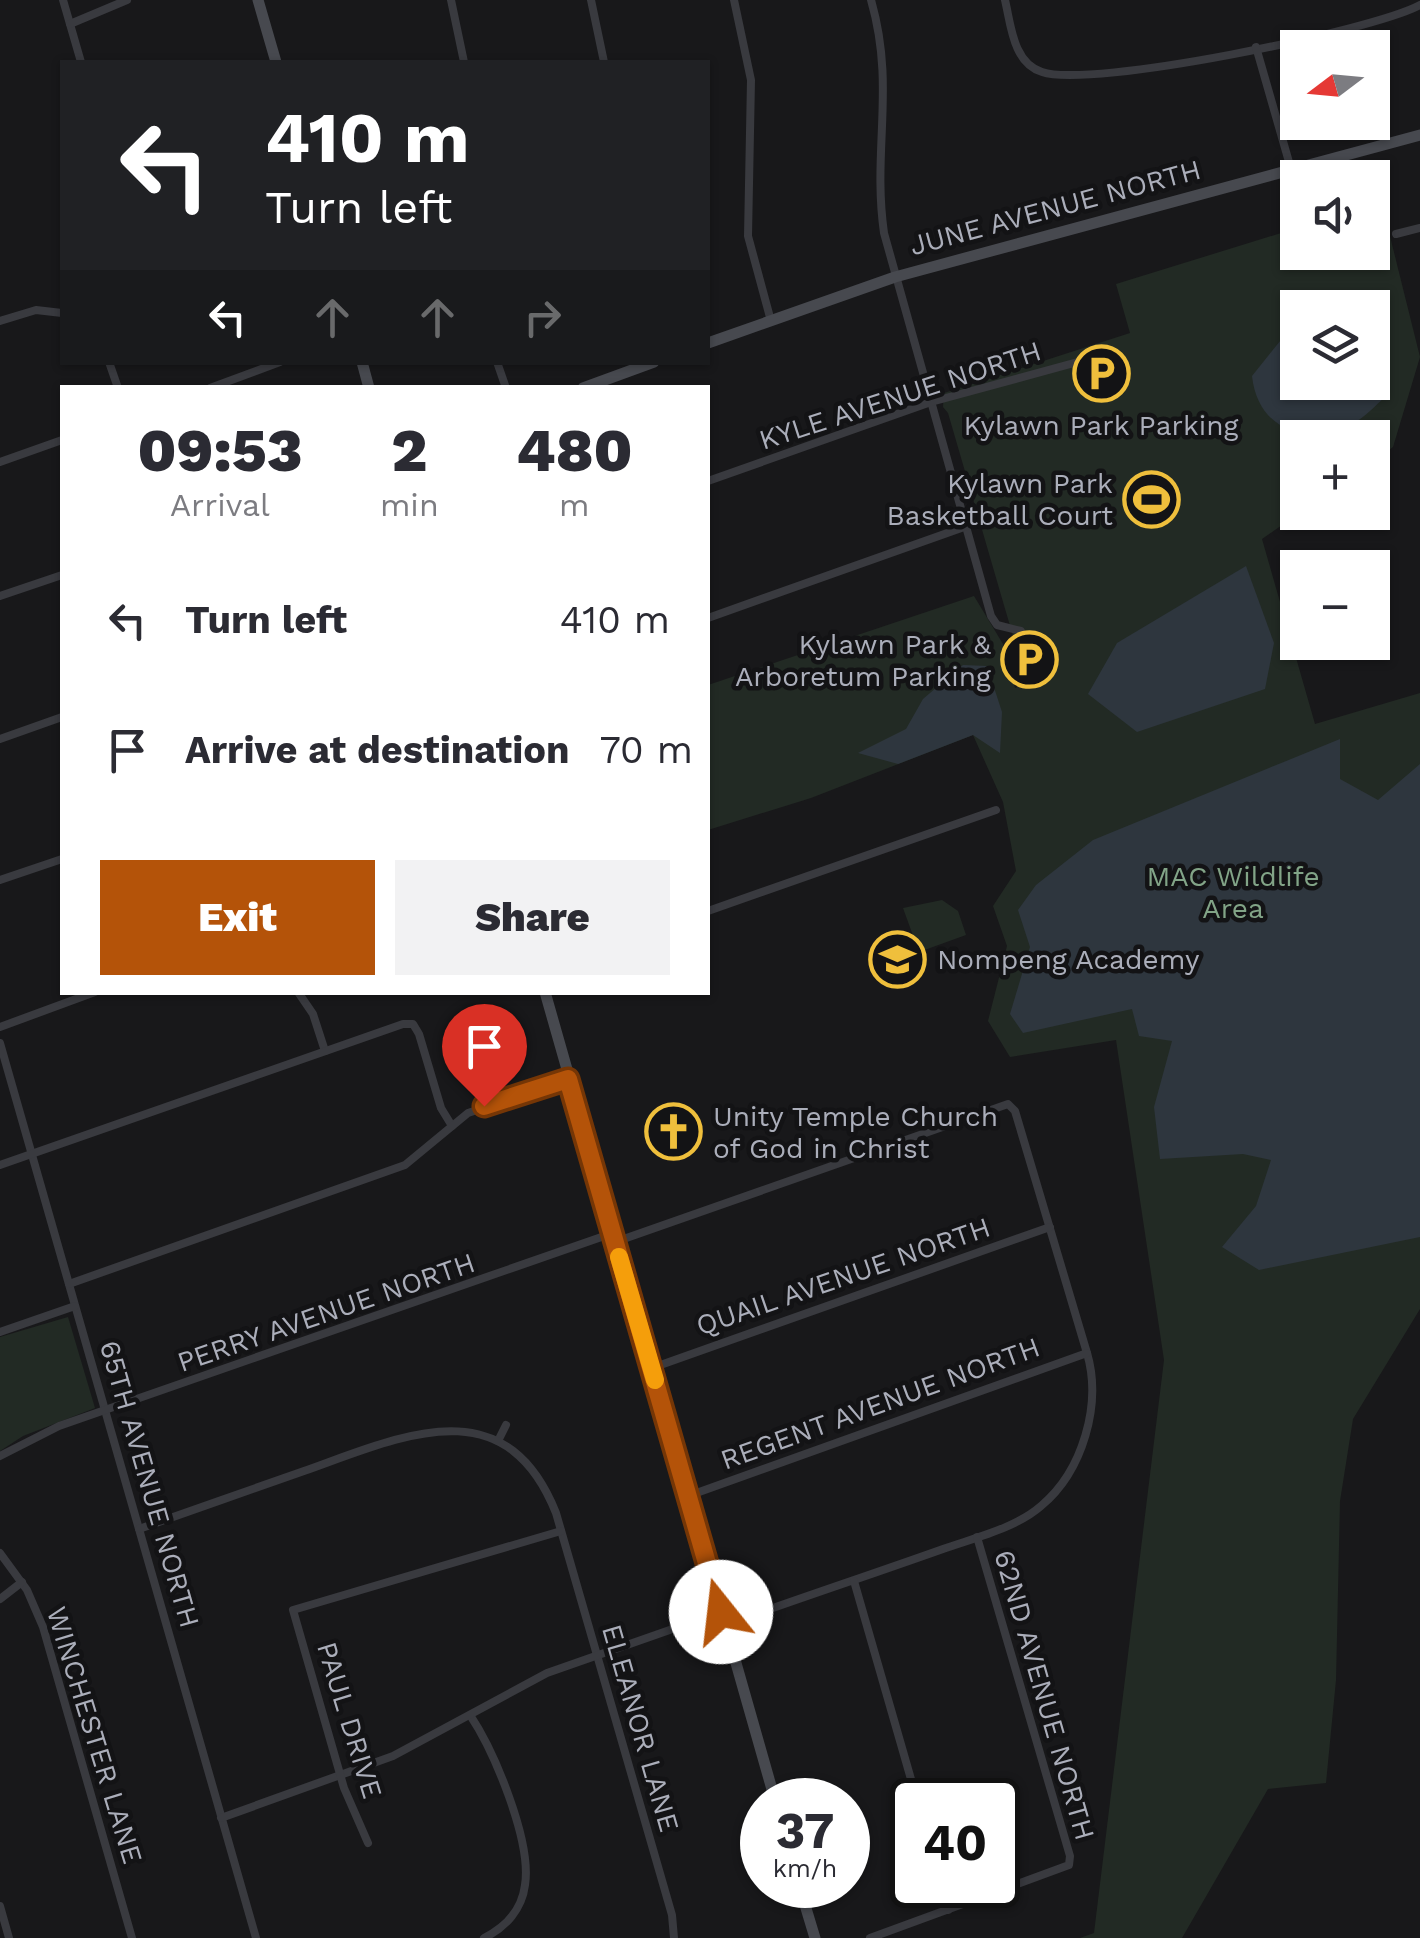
<!DOCTYPE html>
<html lang="en">
<head>
<meta charset="utf-8">
<style>
	body { margin:0; font-family:"Work Sans",sans-serif; background:#f2f2f3; color:#2b2b33; height:100vh; display:flex; flex-direction:column; font-size:38px; white-space:nowrap }
	* { box-sizing:border-box; margin:0 }
	p { font-size:32px; color:#7c7c81 }
	.icon { flex:none; width:55px; height:55px; fill:none; stroke:currentColor; stroke-width:2; stroke-linecap:round; stroke-linejoin:round }
	.map { position:relative; flex:1; overflow:hidden }
	.panel { position:absolute; left:60px; top:385px; width:650px; height:610px; display:flex; flex-direction:column; background:#fff; border-radius:0px; box-shadow:0 2px 8px #0004 }
	.panel>* { flex:none }
	.guide { position:absolute; left:60px; top:60px; width:650px; height:305px; border-radius:0px; box-shadow:0 2px 8px #0004; background:#202124; color:#fff; overflow:hidden }
	.needle { width:65px; rotate:254deg }
	.fabs { position:absolute; left:1280px; top:30px; display:grid; gap:20px }
	.fabs a { display:grid; place-items:center; width:110px; height:110px; border-radius:0px; background:#fff; box-shadow:0 2px 8px #0004; font-size:50px }
	.speed { position:absolute; left:740px; top:1778px; display:flex; gap:20px; font-size:50px; font-weight:700; text-align:center }
	.speed>* { display:grid; place-content:center; width:130px; height:130px; border-radius:50%; background:#fff; box-shadow:0 2px 8px #0004; line-height:1 }
	.speed small { font-size:25px; font-weight:400 }
	.speed .limit { border:5px solid #111; border-radius:15px; background:#fff; color:#111 }
	.pin { position:absolute; display:grid; place-items:center; width:85px; height:85px; color:#fff; margin:-102px -42px; border-radius:50% 50% 50% 0; rotate:-45deg; box-shadow:0 0 10px #0007 }
	.pin .icon { rotate:45deg }
	.me { position:absolute; width:110px; margin:-55px; rotate:344deg; stroke-linejoin:round; filter:drop-shadow(0 0 8px #0008) }
	.turn { display:flex; align-items:center; gap:35px; height:210px; padding:0 40px; font-size:45px }
	.turn .icon { width:130px; height:130px; stroke-width:2.5 }
	.turn b { display:block; font-size:70px; line-height:85px }
	.lanes { display:flex; align-items:center; height:95px; padding:0 40px; background:#0003; justify-content:center; gap:50px; direction:ltr }
	.lanes .off { opacity:.35 }
	.eta { display:flex; justify-content:space-evenly; align-items:center; height:170px; text-align:center }
	.eta b { font-size:60px; font-weight:800; line-height:70px }
	.primary-button { display:flex; gap:20px; margin-top:auto; padding:20px 40px }
	.primary-button a { flex:1; height:115px; border-radius:0px; background:#b45309; color:#fff; font-size:40px; font-weight:800; line-height:115px; text-align:center }
	.primary-button a+a { background:#f2f2f3; color:#2b2b33 }
	ul { padding:0; list-style:none }
	li { display:flex; align-items:center; gap:30px; height:130px; padding:0 40px }
	li div { flex:1 }
	li b { display:block; font-size:38px }
	li em { font-style:normal }
	.map>svg:first-child { display:block }
	.green { fill:#222a24; fill-rule:evenodd }
	.water { fill:#2e363e }
	.lines { fill:none; stroke-linecap:round; stroke-linejoin:round }
	.street { stroke:#393a3f; stroke-width:8 }
	.secondary { stroke:#47494f; stroke-width:11 }
	.route-casing { stroke:#753606; stroke-width:25 }
	.route { stroke:#b45309; stroke-width:18 }
	.slow { stroke:#f59e0b; stroke-width:18 }
	.labels { text-anchor:middle; stroke-width:9; stroke-linejoin:round; paint-order:stroke }
	.street-label { font-size:28px; fill:#abaeba; stroke:#131315 }
	.poi-label { font-size:28px; fill:#abaeba; stroke:#131315; text-anchor:end }
	.park-label { font-size:28px; fill:#82a487; stroke:#131315 }
</style>
</head>
<body>
<div class="map">
<svg width="1420" height="1938" viewBox="0 0 1420 1938">
	<rect width="100%" height="100%" fill="#18181a"/>
	<g class="green">
		<path d="M 1314,169 L 1316,177 L 1298,178 L 1298,252 L 1372,252 L 1373,207 L 1382,204 L 1420,357 L 1393,447 L 1373,462 L 1372,438 L 1298,438 L 1299,513 L 1262,539 L 1315,724 L 1420,693 L 1420,1309 L 1353,1419 L 1340,1501 L 1336,1680 L 1326,1783 L 1268,1789 L 1182,1938 L 1080,1938 L 1094,1933 L 1164,1360 L 1116,1040 L 1010,1057 L 988,1021 L 1007,946 L 993,906 L 1016,871 L 1003,802 L 973,735 L 811,798 L 708,830 L 708,685 L 974,596 L 1003,644 L 1015,688 L 1027,684 L 948,413 L 943,407 L 944,393 L 1130,333 L 1116,284 L 1294,229 L 1281,180 ZM 1298,308 L 1372,308 L 1372,382 L 1298,382 Z"/>
		<path d="M 942,900 L 958,911 L 966,935 L 919,952 L 903,908 Z"/>
		<path d="M 68,1317 L 95,1408 L 23,1436 L 0,1451 L 0,1337 Z"/>
	</g>
	<g class="water">
		<path d="M 1373,314 L 1390,359 L 1385,397 C 1376,405 1365,417 1354,423 C 1307,446 1258,431 1252,376 L 1297,320 L 1298,382 L 1372,382 Z"/>
		<path d="M 1246,566 L 1274,643 L 1265,689 L 1137,732 L 1088,694 L 1117,643 Z"/>
		<path d="M 963,665 L 987,666 L 1002,712 L 1000,753 L 973,735 L 898,764 L 858,753 L 906,729 L 923,699 Z"/>
		<path d="M 1340,739 L 1340,779 L 1378,800 L 1420,764 L 1420,1237 L 1259,1270 L 1222,1247 L 1256,1206 L 1271,1160 L 1243,1154 L 1160,1159 L 1154,1107 L 1172,1041 L 1139,1036 L 1132,1009 L 1023,1033 L 1010,1014 L 1030,947 L 1018,910 L 1036,885 L 1093,840 Z"/>
	</g>
	<g class="lines">
		<g class="street">
			<path d="M 63,0 L 81,62"/>
			<path d="M 451,0 L 464,62"/>
			<path d="M 591,0 L 604,62"/>
			<path d="M 734,0 L 751,80 L 748,236 L 771,321"/>
			<path d="M 871,0 C 896,87 872,149 884,233 L 991,616 L 997,625 L 1021,631 L 1030,656"/>
			<path d="M 1005,0 C 1011,25 1013,63 1042,72 C 1090,89 1372,31 1420,5"/>
			<path d="M 70,24 L 127,0"/>
			<path d="M 1256,47 L 1291,169"/>
			<path d="M 1396,234 L 1420,228"/>
			<path d="M 0,321 L 36,310 L 62,313"/>
			<path d="M 109,362 L 118,388"/>
			<path d="M 497,362 L 506,388"/>
			<path d="M 210,388 L 280,362"/>
			<path d="M 0,462 L 62,440"/>
			<path d="M 708,481 L 931,402 L 1107,354"/>
			<path d="M 0,596 L 62,575"/>
			<path d="M 708,618 L 967,526"/>
			<path d="M 0,739 L 62,717"/>
			<path d="M 0,880 L 62,859"/>
			<path d="M 708,911 L 996,810"/>
			<path d="M 298,992 L 313,1014 L 325,1051"/>
			<path d="M 0,1027 L 95,992"/>
			<path d="M 0,1043 L 256,1938"/>
			<path d="M 0,1165 L 403,1024 L 413,1024 L 419,1034 L 441,1108 L 452,1126"/>
			<path d="M 615,1242 L 1008,1104 L 1015,1111 L 1087,1353 C 1102,1404 1083,1471 1041,1506 C 1016,1528 974,1538 943,1549 C 870,1575 797,1599 725,1625"/>
			<path d="M 69,1284 L 405,1165 L 468,1113 L 568,1079"/>
			<path d="M 0,1332 L 75,1306"/>
			<path d="M 652,1368 L 1050,1227"/>
			<path d="M 498,1441 L 506,1425"/>
			<path d="M 0,1456 L 59,1426 L 613,1233"/>
			<path d="M 688,1496 L 1087,1353"/>
			<path d="M 139,1529 C 194,1510 249,1490 304,1471 C 400,1437 505,1385 556,1513 L 672,1915 L 674,1938"/>
			<path d="M 0,1553 L 27,1590 L 43,1627 L 132,1938"/>
			<path d="M 854,1581 L 917,1800"/>
			<path d="M 0,1599 L 22,1582"/>
			<path d="M 470,1715 C 494,1751 532,1841 525,1885 C 522,1909 506,1927 484,1938"/>
			<path d="M 221,1818 L 393,1756 L 547,1673 L 721,1612"/>
			<path d="M 368,1843 L 344,1788 L 293,1610 L 561,1531"/>
			<path d="M 941,1885 L 948,1910"/>
			<path d="M 0,1906 L 9,1938"/>
			<path d="M 870,1938 L 1069,1865 L 1070,1856 L 977,1537"/>
		</g>
		<g class="secondary">
			<path d="M 258,0 L 276,62"/>
			<path d="M 708,343 L 895,277 L 1420,135"/>
			<path d="M 362,362 L 369,388"/>
			<path d="M 583,388 L 654,362"/>
			<path d="M 545,992 L 775,1800"/>
			<path d="M 799,1885 L 815,1938"/>
		</g>
	</g>
	<g class="lines">
		<defs>
			<path id="route" d="M 484,1106 L 568,1079 L 721,1612"/>
		</defs>
		<use href="#route" class="route-casing"/>
		<use href="#route" class="route"/>
		<path class="slow" d="M 619,1257 L 655,1380"/>
	</g>
	<defs>
		<symbol id="parking-ring" viewBox="-11 -11 22 22"><circle r="9.5" fill="#131315" stroke="#efbf3c" stroke-width="1.5"/><path d="M-3.5-5.5H1a3.5 3.5 0 0 1 0 7H-1V5.5H-3.5ZM-1-3.4V-.6H.8a1.4 1.4 0 0 0 0-2.8Z" fill="#efbf3c"/></symbol>
		<symbol id="stadium-ring" viewBox="-11 -11 22 22"><circle r="9.5" fill="#131315" stroke="#efbf3c" stroke-width="1.5"/><path d="M0-5a6.5 5 0 1 0 0 10a6.5 5 0 1 0 0-10ZM-3.5-1.8h7v3.6h-7Z" fill="#efbf3c"/></symbol>
		<symbol id="school-ring" viewBox="-11 -11 22 22"><circle r="9.5" fill="#131315" stroke="#efbf3c" stroke-width="1.5"/><path d="M0-5L7-2L0 1L-7-2ZM-4 1L0 2.5L4 1V4Q0 6-4 4Z" fill="#efbf3c"/></symbol>
		<symbol id="church-ring" viewBox="-11 -11 22 22"><circle r="9.5" fill="#131315" stroke="#efbf3c" stroke-width="1.5"/><path d="M-1.2-6h2.4v3.5h3.3v2.4h-3.3V6h-2.4V-.1h-3.3v-2.4h3.3Z" fill="#efbf3c"/></symbol>
	</defs>
	<g fill-rule="evenodd">
		<use href="#parking-ring" x="1070" y="342" width="63" height="63"/>
		<use href="#stadium-ring" x="1120" y="468" width="63" height="63"/>
		<use href="#parking-ring" x="998" y="628" width="63" height="63"/>
		<use href="#school-ring" x="866" y="928" width="63" height="63"/>
		<use href="#church-ring" x="642" y="1100" width="63" height="63"/>
	</g>
	<g class="labels">
		<g class="street-label">
			<text transform="translate(1055 207) rotate(-15)" y="10">JUNE AVENUE NORTH</text>
			<text transform="translate(900 395) rotate(-18)" y="10">KYLE AVENUE NORTH</text>
			<text transform="translate(843 1276) rotate(-19)" y="10">QUAIL AVENUE NORTH</text>
			<text transform="translate(326 1312) rotate(-19)" y="10">PERRY AVENUE NORTH</text>
			<text transform="translate(880 1403) rotate(-20)" y="10">REGENT AVENUE NORTH</text>
			<text transform="translate(150 1484) rotate(74)" y="10">65TH AVENUE NORTH</text>
			<text transform="translate(1045 1695) rotate(74)" y="10">62ND AVENUE NORTH</text>
			<text transform="translate(350 1720) rotate(73)" y="10">PAUL DRIVE</text>
			<text transform="translate(641 1728) rotate(74)" y="10">ELEANOR LANE</text>
			<text transform="translate(95 1735) rotate(73)" y="10">WINCHESTER LANE</text>
		</g>
		<g class="poi-label">
			<text x="1101" y="435" text-anchor="middle">Kylawn Park Parking</text>
			<text x="1113" y="493">Kylawn Park<tspan x="1113" dy="32">Basketball Court</tspan></text>
			<text x="991" y="654">Kylawn Park &amp;<tspan x="991" dy="32">Arboretum Parking</tspan></text>
			<text x="937" y="969" text-anchor="start">Nompeng Academy</text>
			<text x="713" y="1126" text-anchor="start">Unity Temple Church<tspan x="713" dy="32">of God in Christ</tspan></text>
		</g>
		<g class="park-label">
			<text x="1233" y="886">MAC Wildlife<tspan x="1233" dy="32">Area</tspan></text>
		</g>
	</g>
</svg>
<div class="fabs">
<a><svg class="needle" viewBox="-14 -14 28 28"><path d="M0-13l5 13h-10z" fill="#e53935"/><path d="M0 13l5-13h-10z" fill="#7c7c81"/></svg></a>
<a><svg class="icon" aria-label="sound" viewBox="0 0 24 24"><path d="M4 9h4l5-4v14l-5-4H4zM17 9q2 3 0 6"/></svg></a>
<a><svg class="icon" aria-label="layers" viewBox="0 0 24 24"><path d="M12 4l9 5-9 5-9-5zM3 14l9 5 9-5"/></svg></a>
<a>+</a>
<a>−</a>
</div>
<div class="speed"><div>37<small>km/h</small></div><div class="limit">40</div></div>
<div class="pin" style="left:484px;top:1106px;background:#d93025"><svg class="icon" aria-label="arrive" viewBox="0 0 24 24"><path d="M6 21V4h12l-3 4 3 4H6"/></svg></div>
<svg class="me" style="left:721px;top:1612px" viewBox="-20 -20 40 40"><circle r="19" fill="#fff"/><path d="M0-13L10 11 0 6-10 11z" fill="#b45309"/></svg>
<div class="guide">
<div class="turn"><svg class="icon" aria-label="left" viewBox="0 0 24 24"><path d="M17 20v-9H6M10 6l-5 5 5 5"/></svg><div><b>410 m</b>Turn left</div></div>
<div class="lanes"><svg class="icon" aria-label="left" viewBox="0 0 24 24"><path d="M17 20v-9H6M10 6l-5 5 5 5"/></svg><svg class="icon off" aria-label="ahead" viewBox="0 0 24 24"><path d="M12 20V5M6 11l6-6 6 6"/></svg><svg class="icon off" aria-label="ahead" viewBox="0 0 24 24"><path d="M12 20V5M6 11l6-6 6 6"/></svg><svg class="icon off" aria-label="right" viewBox="0 0 24 24"><path d="M7 20v-9h11M14 6l5 5-5 5"/></svg></div>
</div>
<section class="panel">
<div class="eta">
<div><b>09:53</b><p>Arrival</p></div>
<div><b>2</b><p>min</p></div>
<div><b>480</b><p>m</p></div>
</div>
<ul>
<li><svg class="icon" aria-label="left" viewBox="0 0 24 24"><path d="M17 20v-9H6M10 6l-5 5 5 5"/></svg><div><b>Turn left</b></div><em>410 m</em></li>
<li><svg class="icon" aria-label="arrive" viewBox="0 0 24 24"><path d="M6 21V4h12l-3 4 3 4H6"/></svg><div><b>Arrive at destination</b></div><em>70 m</em></li>
</ul>
<div class="primary-button"><a>Exit</a><a>Share</a></div>
</section>
</div>
</body>
</html>
